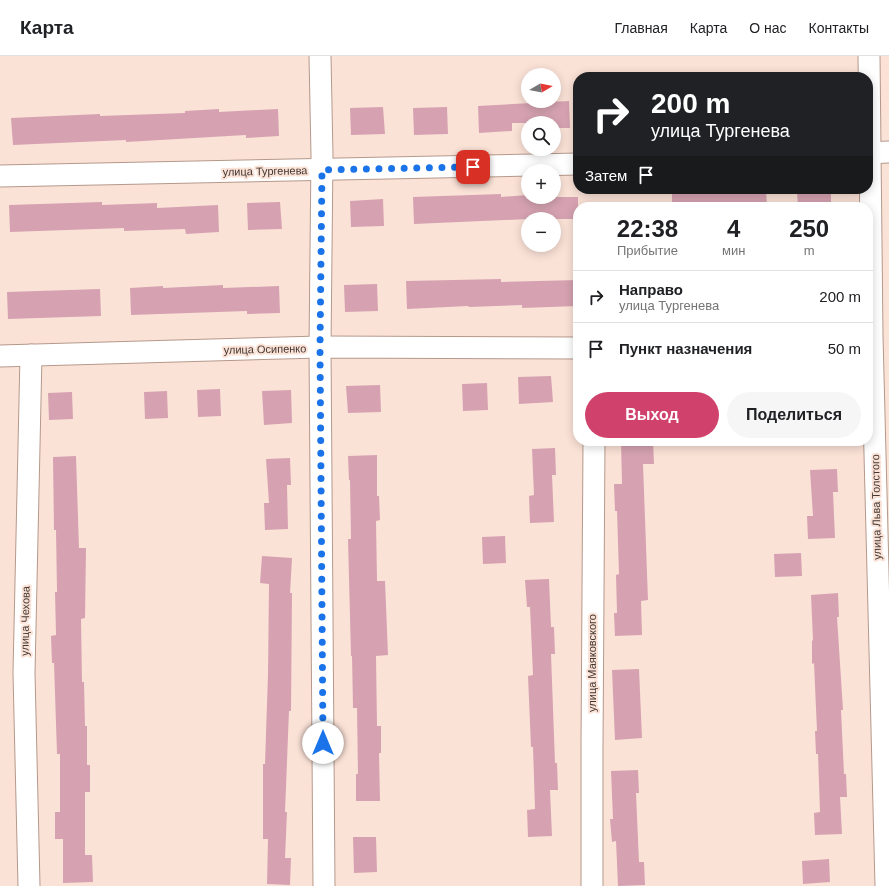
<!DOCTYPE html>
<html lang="ru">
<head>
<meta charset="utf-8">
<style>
	body { margin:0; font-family:Helvetica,sans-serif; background:#f6f6f6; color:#202124; height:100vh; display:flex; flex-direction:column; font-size:15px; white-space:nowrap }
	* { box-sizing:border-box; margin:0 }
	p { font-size:13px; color:#757577 }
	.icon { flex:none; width:22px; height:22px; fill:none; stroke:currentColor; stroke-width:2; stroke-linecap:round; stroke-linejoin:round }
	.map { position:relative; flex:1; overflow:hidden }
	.drawer { position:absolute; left:573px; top:146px; width:300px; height:244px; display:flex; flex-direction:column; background:#fff; border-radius:16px; box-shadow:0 2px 10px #0003 }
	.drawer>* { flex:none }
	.top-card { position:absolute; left:573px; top:16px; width:300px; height:122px; border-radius:16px; box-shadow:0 2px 10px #0003; background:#202124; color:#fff; overflow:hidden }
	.needle { width:26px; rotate:80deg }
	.fabs { position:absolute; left:521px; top:12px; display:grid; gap:8px }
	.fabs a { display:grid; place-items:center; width:40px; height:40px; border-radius:50%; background:#fff; box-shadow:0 2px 10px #0003; font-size:20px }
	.pin { position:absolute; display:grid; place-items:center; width:34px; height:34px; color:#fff; margin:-17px; border-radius:8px; box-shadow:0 2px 6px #0006 }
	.me { position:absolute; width:44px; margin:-22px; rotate:0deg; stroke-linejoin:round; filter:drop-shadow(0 0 3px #0008) }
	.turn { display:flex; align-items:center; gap:14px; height:84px; padding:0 12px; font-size:18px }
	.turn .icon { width:52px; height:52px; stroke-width:2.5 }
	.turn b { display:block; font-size:28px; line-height:34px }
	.then { display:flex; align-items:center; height:38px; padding:0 12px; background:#0003; gap:8px; font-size:15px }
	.eta { display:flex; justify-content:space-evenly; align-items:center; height:68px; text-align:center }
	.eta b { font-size:24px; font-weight:800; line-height:28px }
	.primary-button { display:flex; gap:8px; margin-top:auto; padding:8px 12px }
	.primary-button a { flex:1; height:46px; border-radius:24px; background:#d0426b; color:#fff; font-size:16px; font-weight:800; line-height:46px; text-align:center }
	.primary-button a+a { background:#f6f6f6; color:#202124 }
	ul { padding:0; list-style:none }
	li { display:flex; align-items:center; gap:12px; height:52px; padding:0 12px; border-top:1px solid #e0e0e0 }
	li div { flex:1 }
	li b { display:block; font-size:15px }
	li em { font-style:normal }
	header { display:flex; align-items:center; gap:24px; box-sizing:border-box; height:56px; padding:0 20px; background:#fff; border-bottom:1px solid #e0e0e0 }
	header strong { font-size:19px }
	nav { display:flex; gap:22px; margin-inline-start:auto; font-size:14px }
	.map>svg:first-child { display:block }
	.building { fill:#d6a2b1 }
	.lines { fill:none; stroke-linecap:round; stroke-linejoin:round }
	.street-casing { stroke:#b5998b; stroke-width:23 }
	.street { stroke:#fff; stroke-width:21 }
	.route { stroke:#1a73e8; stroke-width:7; stroke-dasharray:0 12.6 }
	.labels { text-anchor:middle; stroke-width:4; stroke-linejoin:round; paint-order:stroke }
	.street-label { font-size:11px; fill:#433832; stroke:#fbe2d7 }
</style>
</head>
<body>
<header>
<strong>Карта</strong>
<nav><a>Главная</a><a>Карта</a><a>О нас</a><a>Контакты</a></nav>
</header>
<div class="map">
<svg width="889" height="830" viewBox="0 0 889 830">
	<rect width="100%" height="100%" fill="#fbe2d7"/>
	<g class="building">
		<path d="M 569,45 L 570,72 L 554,72 L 554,67 L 512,67 L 512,75 L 479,77 L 478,50 Z"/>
		<path d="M 383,51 L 385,78 L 351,79 L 350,52 Z"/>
		<path d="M 447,51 L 448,78 L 414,79 L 413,52 Z"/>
		<path d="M 219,53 L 219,56 L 278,53 L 279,80 L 246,82 L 246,79 L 126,86 L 126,84 L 13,89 L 11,62 L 100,58 L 100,60 L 185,57 L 185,55 Z"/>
		<path d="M 752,133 L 766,133 L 767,151 L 672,151 L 672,137 Z"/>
		<path d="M 831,135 L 831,151 L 798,151 L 797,136 Z"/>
		<path d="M 501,138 L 501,141 L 528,139 L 528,141 L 578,141 L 578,163 L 528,163 L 414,168 L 413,141 Z"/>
		<path d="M 383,143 L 384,170 L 351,171 L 350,145 Z"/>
		<path d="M 102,146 L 102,149 L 157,147 L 157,152 L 218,149 L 219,176 L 186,178 L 185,173 L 124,175 L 124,172 L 10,176 L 9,149 Z"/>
		<path d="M 280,146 L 282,173 L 248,174 L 247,147 Z"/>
		<path d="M 501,223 L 501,226 L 578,224 L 578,250 L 522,252 L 522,249 L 469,251 L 468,250 L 407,253 L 406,225 Z"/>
		<path d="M 377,228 L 378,255 L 345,256 L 344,229 Z"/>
		<path d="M 223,229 L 223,232 L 279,230 L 280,257 L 247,258 L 247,255 L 131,259 L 130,232 L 163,230 L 163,232 Z"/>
		<path d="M 100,233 L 101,260 L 8,263 L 7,236 Z"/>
		<path d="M 551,320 L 553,346 L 519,348 L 518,321 Z"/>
		<path d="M 487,327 L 488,354 L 463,355 L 462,328 Z"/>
		<path d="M 380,329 L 381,356 L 348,357 L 346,330 Z"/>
		<path d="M 220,333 L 221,360 L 198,361 L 197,334 Z"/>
		<path d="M 291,334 L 292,367 L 264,369 L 262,335 Z"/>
		<path d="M 167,335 L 168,362 L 145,363 L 144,336 Z"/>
		<path d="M 72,336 L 73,363 L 49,364 L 48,337 Z"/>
		<path d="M 621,385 L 653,385 L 654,408 L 643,408 L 648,544 L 641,545 L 642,579 L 615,580 L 614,557 L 617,557 L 616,519 L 619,518 L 617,455 L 615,455 L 614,428 L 622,428 Z"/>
		<path d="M 555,392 L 556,419 L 552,419 L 554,466 L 530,467 L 529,440 L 534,439 L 532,393 Z"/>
		<path d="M 377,399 L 377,440 L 379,440 L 380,464 L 376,465 L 377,525 L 385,525 L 388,599 L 376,600 L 377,670 L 381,670 L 381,697 L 379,697 L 380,745 L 356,745 L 356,718 L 358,718 L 357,652 L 353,652 L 352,600 L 351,600 L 348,483 L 351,483 L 350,424 L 349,424 L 348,400 Z"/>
		<path d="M 76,400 L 79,492 L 86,492 L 85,562 L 81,563 L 82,626 L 84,626 L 85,670 L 87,670 L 87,709 L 90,709 L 90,736 L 85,736 L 85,799 L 92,799 L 93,826 L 63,827 L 63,783 L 55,783 L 55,756 L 60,756 L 60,698 L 57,698 L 54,607 L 52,607 L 51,580 L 56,579 L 55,536 L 57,536 L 56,474 L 54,474 L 53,401 Z"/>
		<path d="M 290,402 L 291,429 L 287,429 L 288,473 L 265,474 L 264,447 L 269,447 L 266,403 Z"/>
		<path d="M 837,413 L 838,436 L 833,436 L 835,482 L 808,483 L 807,460 L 813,460 L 810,414 Z"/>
		<path d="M 505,480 L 506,507 L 483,508 L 482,481 Z"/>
		<path d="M 801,497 L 802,520 L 775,521 L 774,498 Z"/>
		<path d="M 262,500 L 292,502 L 290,537 L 292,537 L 291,655 L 289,655 L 285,756 L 287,756 L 285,802 L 291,802 L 290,829 L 267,828 L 268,783 L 263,783 L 263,708 L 265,708 L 268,618 L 269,528 L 260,527 Z"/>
		<path d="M 549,523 L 551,571 L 554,571 L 555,598 L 551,598 L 555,707 L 557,707 L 558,734 L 550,734 L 552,780 L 528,781 L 527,754 L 535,753 L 533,691 L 531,691 L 528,620 L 533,619 L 530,551 L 527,551 L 525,524 Z"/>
		<path d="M 838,537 L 839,561 L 837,561 L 843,654 L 841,654 L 844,718 L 846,718 L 847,741 L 840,741 L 842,778 L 815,779 L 814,757 L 820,756 L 818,698 L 816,698 L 815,675 L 817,675 L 814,607 L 812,608 L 812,585 L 813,584 L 811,539 Z"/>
		<path d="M 639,613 L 642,682 L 615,684 L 612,614 Z"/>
		<path d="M 638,714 L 639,737 L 636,737 L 639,806 L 644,806 L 645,829 L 618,830 L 616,785 L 612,786 L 610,763 L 613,763 L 611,715 Z"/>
		<path d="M 353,781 L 376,781 L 377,816 L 354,817 Z"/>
		<path d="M 829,803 L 830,826 L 803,828 L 802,805 Z"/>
	</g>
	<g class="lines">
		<defs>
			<g id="street">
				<path d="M 320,0 L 322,100 L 320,291 L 324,830"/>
				<path d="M 869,0 L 872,280 L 886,830"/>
				<path d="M 868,97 L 889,96"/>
				<path d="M 0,120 L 578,108"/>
				<path d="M 0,300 L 320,291 L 578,292"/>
				<path d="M 29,830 L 24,617 L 31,299"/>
				<path d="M 592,830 L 592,690 L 594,385"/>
			</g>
		</defs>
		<use href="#street" class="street-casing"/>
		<use href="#street" class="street"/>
	</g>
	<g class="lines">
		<path class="route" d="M 323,687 L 320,292 L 322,114 L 473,111"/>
	</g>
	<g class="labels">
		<g class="street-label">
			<text transform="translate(265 115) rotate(-1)" y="4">улица Тургенева</text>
			<text transform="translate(265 293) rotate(-1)" y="4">улица Осипенко</text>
			<text transform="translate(876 451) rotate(-91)" y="4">улица Льва Толстого</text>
			<text transform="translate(25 565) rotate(-89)" y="4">улица Чехова</text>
			<text transform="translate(592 607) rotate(-90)" y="4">улица Маяковского</text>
		</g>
	</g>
</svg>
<div class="fabs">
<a><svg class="needle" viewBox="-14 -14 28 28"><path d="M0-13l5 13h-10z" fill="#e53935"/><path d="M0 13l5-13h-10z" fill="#757577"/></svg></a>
<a><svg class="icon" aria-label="search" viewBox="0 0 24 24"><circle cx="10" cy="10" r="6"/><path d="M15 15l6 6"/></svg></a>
<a>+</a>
<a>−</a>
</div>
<div class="pin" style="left:473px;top:111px;background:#d93025"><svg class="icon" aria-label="arrive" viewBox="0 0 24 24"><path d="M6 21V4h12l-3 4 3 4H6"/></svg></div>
<svg class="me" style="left:323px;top:687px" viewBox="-20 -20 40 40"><circle r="19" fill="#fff"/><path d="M0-13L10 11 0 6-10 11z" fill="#1a73e8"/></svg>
<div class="top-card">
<div class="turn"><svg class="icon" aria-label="right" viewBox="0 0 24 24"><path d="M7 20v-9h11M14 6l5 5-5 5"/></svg><div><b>200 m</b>улица Тургенева</div></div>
<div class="then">Затем<svg class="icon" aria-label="arrive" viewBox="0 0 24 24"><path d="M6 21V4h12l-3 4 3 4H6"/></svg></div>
</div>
<section class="drawer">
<div class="eta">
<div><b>22:38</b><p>Прибытие</p></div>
<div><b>4</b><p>мин</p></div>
<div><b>250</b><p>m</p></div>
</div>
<ul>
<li><svg class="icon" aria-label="right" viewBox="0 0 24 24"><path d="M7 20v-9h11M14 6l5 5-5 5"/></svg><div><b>Направо</b><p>улица Тургенева</p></div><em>200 m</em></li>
<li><svg class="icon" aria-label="arrive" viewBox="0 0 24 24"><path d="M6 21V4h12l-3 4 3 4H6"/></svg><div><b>Пункт назначения</b></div><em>50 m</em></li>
</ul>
<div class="primary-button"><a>Выход</a><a>Поделиться</a></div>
</section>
</div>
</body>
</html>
